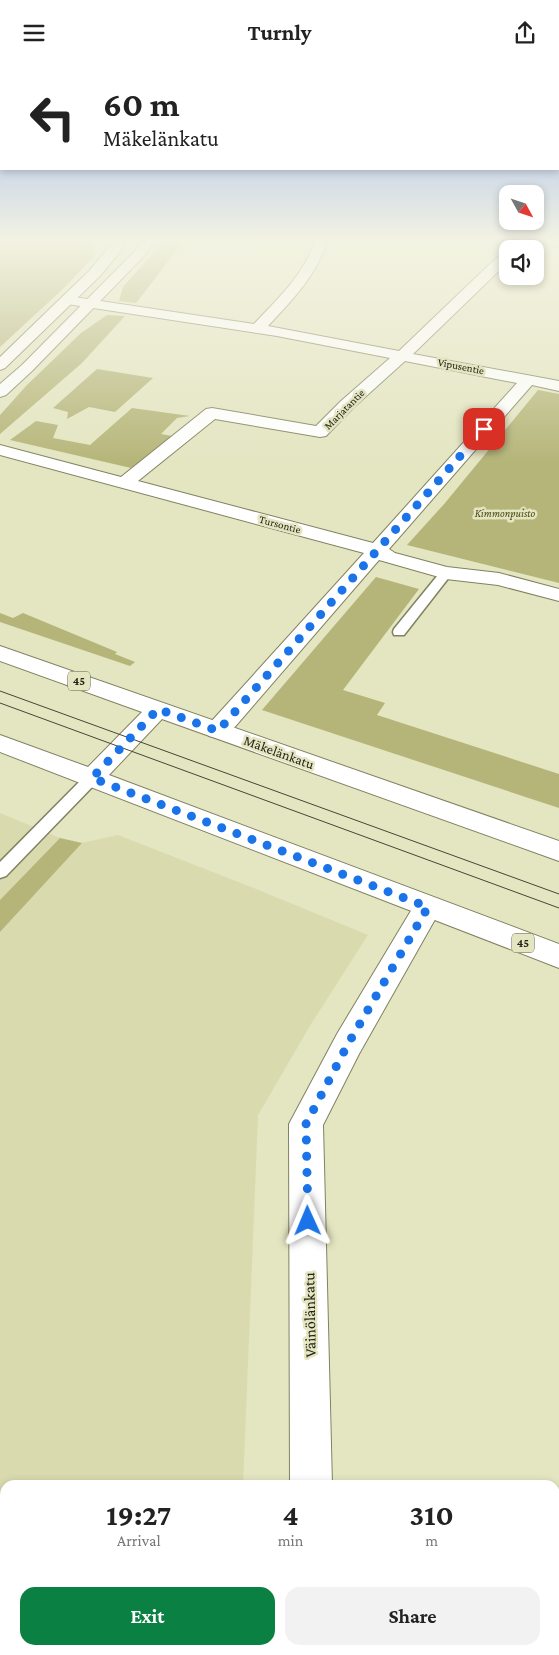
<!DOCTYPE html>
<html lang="en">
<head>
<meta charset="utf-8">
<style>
	body { margin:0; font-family:"Crimson Pro",serif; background:#f2f2f2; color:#222; height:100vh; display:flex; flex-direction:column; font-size:19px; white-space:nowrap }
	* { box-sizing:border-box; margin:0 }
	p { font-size:16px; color:#767676 }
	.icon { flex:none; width:28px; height:28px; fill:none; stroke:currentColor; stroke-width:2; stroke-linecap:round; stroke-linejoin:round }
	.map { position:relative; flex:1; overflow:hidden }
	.side { position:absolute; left:0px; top:1415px; width:560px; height:175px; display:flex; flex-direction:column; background:#fff; border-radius:15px 15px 0 0; box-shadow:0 2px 8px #0003 }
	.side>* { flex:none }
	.guide { position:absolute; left:0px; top:0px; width:560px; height:105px; box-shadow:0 2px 8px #0003; background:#fff; color:#222; overflow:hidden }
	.needle { width:32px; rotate:130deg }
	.buttons { position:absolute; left:499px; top:120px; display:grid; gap:10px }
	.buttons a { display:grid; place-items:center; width:45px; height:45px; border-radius:10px; background:#fff; box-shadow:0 2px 8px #0003; font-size:25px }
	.pin { position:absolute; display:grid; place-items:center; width:42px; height:42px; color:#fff; margin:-21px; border-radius:10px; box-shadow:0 2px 8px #0006 }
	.me { position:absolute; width:55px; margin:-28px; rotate:359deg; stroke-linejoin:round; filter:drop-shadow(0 0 4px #0008) }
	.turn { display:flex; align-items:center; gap:18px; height:105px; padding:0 20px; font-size:22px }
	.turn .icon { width:65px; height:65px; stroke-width:2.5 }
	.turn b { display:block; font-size:35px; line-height:42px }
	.eta { display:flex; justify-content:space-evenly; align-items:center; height:85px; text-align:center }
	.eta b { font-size:30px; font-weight:700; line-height:35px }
	.primary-button { display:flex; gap:10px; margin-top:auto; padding:10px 20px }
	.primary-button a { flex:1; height:58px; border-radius:15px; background:#0b8043; color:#fff; font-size:20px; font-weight:700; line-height:58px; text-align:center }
	.primary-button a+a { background:#f2f2f2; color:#222 }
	header { display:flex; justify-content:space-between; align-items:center; height:65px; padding:0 20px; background:#fff; font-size:22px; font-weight:700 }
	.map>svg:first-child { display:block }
	.built { fill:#d9daae }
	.green { fill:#b5b579 }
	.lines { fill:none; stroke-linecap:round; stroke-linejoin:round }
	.lane-casing { stroke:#828262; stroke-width:3 }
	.street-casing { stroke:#828262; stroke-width:2 }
	.primary-casing { stroke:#828262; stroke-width:2 }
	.lane { fill:#fff; fill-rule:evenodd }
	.street { fill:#fff; fill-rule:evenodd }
	.primary { fill:#fff; fill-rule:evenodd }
	.tram { stroke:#464635; stroke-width:1 }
	.route { stroke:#1a73e8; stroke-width:9; stroke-dasharray:0 16.2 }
	.labels { text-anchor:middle; stroke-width:5; stroke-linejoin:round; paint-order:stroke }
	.far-street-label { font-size:11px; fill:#232316; stroke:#e4e5c1 }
	.far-park-label { font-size:11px; font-style:italic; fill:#4b4a16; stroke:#e4e5c1 }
	.shield { fill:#e4e5c1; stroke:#5d5d49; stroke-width:1 }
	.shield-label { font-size:12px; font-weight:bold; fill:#232316 }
	.street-label { font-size:14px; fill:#232316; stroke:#e4e5c1 }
	.near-street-label { font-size:16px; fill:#232316; stroke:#e4e5c1 }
</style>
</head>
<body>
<header><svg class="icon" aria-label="menu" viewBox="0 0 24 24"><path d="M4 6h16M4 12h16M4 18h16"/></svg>Turnly<svg class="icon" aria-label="share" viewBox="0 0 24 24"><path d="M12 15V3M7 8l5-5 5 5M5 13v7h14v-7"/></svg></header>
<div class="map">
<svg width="559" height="1590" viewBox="0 0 559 1590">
	<rect width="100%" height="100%" fill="#e4e5c1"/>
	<g class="built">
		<path d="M 0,748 L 60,773 L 0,835 Z"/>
		<path d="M 118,770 L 256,824 L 368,870 L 311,959 L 258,1050 L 243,1420 L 5,1420 L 5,1531 L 0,1531 L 0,867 L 82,778 Z"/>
	</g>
	<g class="green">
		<path d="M 0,176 L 97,176 L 93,182 L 95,190 L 65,222 L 0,282 Z"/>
		<path d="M 164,176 L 184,176 L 136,238 L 119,236 L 123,222 Z"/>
		<path d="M 107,250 L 125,251 L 82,298 L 0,369 L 0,350 L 27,320 L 81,268 Z"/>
		<path d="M 97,304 L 153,313 L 115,347 L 89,342 L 67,354 L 68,347 L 53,343 Z"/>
		<path d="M 538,325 L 559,329 L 559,518 L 407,480 L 445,438 Z"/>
		<path d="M 132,343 L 190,351 L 177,353 L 161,369 L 172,371 L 131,403 L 10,375 L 36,356 L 58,360 L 53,373 L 90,380 Z"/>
		<path d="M 376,512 L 419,524 L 343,625 L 385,638 L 377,650 L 559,709 L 559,743 L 262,645 Z"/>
		<path d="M 0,548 L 13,553 L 23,548 L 117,587 L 115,589 L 135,597 L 130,601 L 0,557 Z"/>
		<path d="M 60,773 L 82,778 L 0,867 L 0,835 Z"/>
	</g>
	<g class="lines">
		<defs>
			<g id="lane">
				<path d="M 446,504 L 450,505 L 452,508 L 450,511 L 404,570 L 394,570 L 393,567 L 394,564 L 442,505 Z"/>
				<path d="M 92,708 L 97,709 L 100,713 L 97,717 L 6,811 L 0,813 L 0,797 L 87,709 Z"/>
			</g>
			<g id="street">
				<path d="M 315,176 L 327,176 C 316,212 292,235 268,261 L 399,286 L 493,196 L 508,186 L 508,197 L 413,289 L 559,316 L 559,326 L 532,320 L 389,484 L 395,488 L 447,502 L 499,508 L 559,524 L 559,536 L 498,520 L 446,514 L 379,495 L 227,671 L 218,673 L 209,671 L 206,665 L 209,659 L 364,488 L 0,390 L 0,380 L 121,412 L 206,344 L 212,343 L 316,361 L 341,336 L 390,293 L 277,271 L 67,239 L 60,235 L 67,231 L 254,259 C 278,233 303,211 315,176 ZM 405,296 L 517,318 L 373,478 L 138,416 L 215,354 L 320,372 L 326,371 L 353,343 Z"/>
				<path d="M 541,176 L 559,176 L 559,182 L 543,179 Z"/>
				<path d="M 428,831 L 438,834 L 442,842 L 359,989 L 323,1060 L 332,1420 L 290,1420 L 289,1059 L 337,969 L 418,834 Z"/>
				<path d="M 287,1585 L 333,1585 L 335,1590 L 287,1590 Z"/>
			</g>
			<g id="primary">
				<path d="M 114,176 L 126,176 L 119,188 L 100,211 L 5,303 L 0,305 L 0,292 L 90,205 Z"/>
				<path d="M 142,176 L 154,176 L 146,189 L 32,306 L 6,330 L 0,332 L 0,319 L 22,300 L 137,184 Z"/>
				<path d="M 0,581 L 559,776 L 559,796 L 162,654 L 109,710 L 559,879 L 559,903 L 0,687 L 0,670 L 88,702 L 142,647 L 0,596 Z"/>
			</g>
		</defs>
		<use href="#lane" class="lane-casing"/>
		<use href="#street" class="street-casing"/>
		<use href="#primary" class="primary-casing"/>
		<use href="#lane" class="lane"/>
		<use href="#street" class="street"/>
		<use href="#primary" class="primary"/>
		<g class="tram">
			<path d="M 0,626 L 559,829"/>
			<path d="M 0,638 L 559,843"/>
		</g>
	</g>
	<linearGradient id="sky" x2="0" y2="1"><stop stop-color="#99b4ed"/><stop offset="0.44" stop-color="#f3f3e3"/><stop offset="1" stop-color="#f3f3e3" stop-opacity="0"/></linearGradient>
	<rect width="559" height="399" fill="url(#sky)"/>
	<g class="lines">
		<path class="route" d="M 308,1156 L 306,1059 L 348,979 L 428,842 L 92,713 L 158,644 L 218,666 L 484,364"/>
	</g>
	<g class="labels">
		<g class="far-street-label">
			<text transform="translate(461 301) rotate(11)" y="4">Vipusentie</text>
			<text transform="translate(344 344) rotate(-45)" y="4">Marjatantie</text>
			<text transform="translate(280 459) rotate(15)" y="4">Tursontie</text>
		</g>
		<g class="far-park-label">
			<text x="505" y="452">Kimmonpuisto</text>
		</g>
		<g class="shield">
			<rect x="68" y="606.5" width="22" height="19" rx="4"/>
			<rect x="512" y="868.5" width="22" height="19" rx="4"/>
		</g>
		<g class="shield-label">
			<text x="79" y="620">45</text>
			<text x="523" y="882">45</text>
		</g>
		<g class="street-label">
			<text transform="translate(279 687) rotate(20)" y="5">Mäkelänkatu</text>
		</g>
		<g class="near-street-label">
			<text transform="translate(309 1250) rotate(-91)" y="6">Väinölänkatu</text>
		</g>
	</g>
</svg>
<div class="buttons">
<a><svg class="needle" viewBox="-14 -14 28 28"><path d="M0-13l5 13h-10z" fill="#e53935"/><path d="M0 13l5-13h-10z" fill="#767676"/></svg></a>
<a><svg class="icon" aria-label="sound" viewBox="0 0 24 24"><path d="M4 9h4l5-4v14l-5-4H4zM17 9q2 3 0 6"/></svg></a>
</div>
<div class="pin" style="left:484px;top:364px;background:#d93025"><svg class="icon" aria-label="arrive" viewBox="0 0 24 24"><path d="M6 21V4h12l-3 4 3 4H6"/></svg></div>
<svg class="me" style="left:308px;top:1156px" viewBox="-20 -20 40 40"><path d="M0-17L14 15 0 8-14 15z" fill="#1a73e8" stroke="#fff" stroke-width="4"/></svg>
<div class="guide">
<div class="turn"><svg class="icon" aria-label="left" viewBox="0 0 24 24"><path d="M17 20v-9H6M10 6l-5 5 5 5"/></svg><div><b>60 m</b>Mäkelänkatu</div></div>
</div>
<section class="side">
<div class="eta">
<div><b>19:27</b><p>Arrival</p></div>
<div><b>4</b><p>min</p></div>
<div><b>310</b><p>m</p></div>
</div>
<div class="primary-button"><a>Exit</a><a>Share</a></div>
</section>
</div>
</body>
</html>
